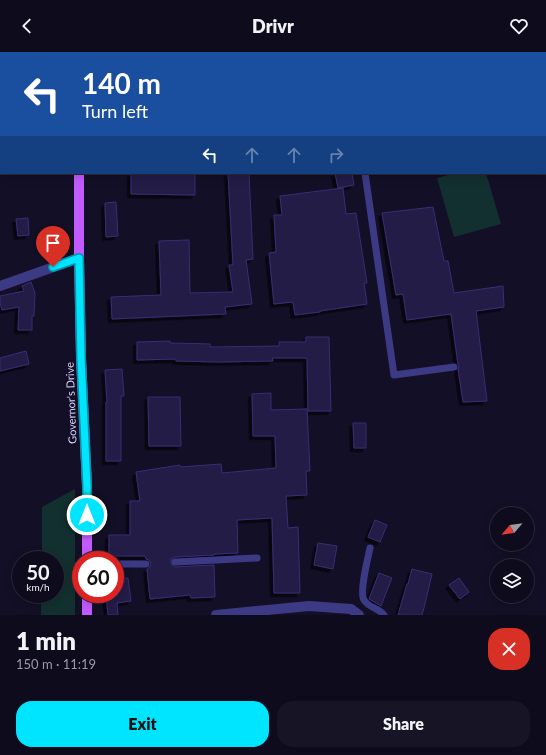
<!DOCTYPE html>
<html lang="en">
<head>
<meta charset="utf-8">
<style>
	body { margin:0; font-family:Lato,sans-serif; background:#171425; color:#f1f3f6; height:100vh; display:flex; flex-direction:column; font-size:15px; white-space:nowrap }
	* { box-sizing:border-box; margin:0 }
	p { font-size:13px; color:#9b9ba3 }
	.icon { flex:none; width:22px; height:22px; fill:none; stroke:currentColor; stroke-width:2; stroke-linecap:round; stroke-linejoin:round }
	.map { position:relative; height:563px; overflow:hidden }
	.details { display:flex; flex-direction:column; background:#0e0b1c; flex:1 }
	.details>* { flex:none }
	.hud { position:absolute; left:0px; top:0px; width:546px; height:122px; box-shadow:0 2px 10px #0003,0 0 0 1px #2e2b3b; background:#1a4fa0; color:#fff; overflow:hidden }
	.needle { width:26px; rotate:242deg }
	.buttons { position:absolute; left:490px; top:455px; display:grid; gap:8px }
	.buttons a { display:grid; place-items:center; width:44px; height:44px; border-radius:50%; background:#0e0b1c; box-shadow:0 2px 10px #0003,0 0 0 1px #2e2b3b; font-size:20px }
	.speed { position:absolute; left:12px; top:499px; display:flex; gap:8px; font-size:20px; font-weight:700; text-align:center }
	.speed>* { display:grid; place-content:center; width:52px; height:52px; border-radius:50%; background:#0e0b1c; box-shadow:0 2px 10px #0003,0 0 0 1px #2e2b3b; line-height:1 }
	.speed small { font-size:10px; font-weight:400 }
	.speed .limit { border:6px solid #d22; background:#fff; color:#111 }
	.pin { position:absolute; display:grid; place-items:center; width:34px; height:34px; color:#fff; margin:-41px -17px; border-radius:50% 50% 50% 0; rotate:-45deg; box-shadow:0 0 4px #0007 }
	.pin .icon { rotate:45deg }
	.me { position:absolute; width:44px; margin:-22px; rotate:0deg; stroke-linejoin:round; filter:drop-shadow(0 0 3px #0008) }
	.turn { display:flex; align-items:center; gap:14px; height:84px; padding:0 16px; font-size:18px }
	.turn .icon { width:52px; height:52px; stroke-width:2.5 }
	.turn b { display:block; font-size:28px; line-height:34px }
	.lanes { display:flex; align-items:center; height:38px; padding:0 16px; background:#0003; justify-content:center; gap:20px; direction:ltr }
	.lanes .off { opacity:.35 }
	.round { display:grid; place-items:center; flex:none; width:42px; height:42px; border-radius:16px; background:#171425 }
	.head { display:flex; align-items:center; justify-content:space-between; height:68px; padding:0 16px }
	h1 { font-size:24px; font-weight:800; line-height:30px }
	.primary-button { display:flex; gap:8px; margin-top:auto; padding:8px 16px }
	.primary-button a { flex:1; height:46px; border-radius:16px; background:#00e5ff; color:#111; font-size:16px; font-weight:800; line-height:46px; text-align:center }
	.primary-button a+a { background:#171425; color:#f1f3f6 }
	header { display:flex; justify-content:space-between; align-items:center; height:52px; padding:0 16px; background:#0e0b1c; font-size:18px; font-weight:800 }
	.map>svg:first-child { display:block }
	.green { fill:#12302f }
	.building { fill:#241b47; stroke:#3b2d73; filter:url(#shadow) }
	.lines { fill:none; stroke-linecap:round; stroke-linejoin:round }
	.lane { stroke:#3d3a85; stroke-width:7 }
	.street { stroke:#3d3a85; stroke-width:10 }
	.primary { stroke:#c25bff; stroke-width:10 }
	.route-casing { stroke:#0095a6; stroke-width:10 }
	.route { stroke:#00e5ff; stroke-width:7 }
	.labels { text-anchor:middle; stroke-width:4; stroke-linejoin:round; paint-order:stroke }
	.street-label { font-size:11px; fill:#d9d4ff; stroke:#130f26 }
</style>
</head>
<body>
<header><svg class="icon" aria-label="back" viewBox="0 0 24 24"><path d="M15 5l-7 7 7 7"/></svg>Drivr<svg class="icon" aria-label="heart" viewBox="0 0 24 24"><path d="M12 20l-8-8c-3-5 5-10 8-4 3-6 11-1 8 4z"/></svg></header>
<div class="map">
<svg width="546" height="563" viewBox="0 0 546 563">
	<defs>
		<filter id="shadow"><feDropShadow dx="-3.5" dy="3.5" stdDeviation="0" flood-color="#0009"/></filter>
	</defs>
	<rect width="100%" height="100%" fill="#130f26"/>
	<g class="green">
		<path d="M 455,121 L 486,121 L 501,172 L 454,185 L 437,126 Z"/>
		<path d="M 75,437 L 75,563 L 41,563 L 41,542 L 55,542 L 55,508 L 42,508 L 42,455 Z"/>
	</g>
	<g class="building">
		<path d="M 131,121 L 195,121 L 195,143 L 131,142 Z"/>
		<path d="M 228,121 L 249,121 L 253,207 L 246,208 L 252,252 L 225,255 L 226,262 L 112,267 L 111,245 L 161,243 L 159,189 L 189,188 L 190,241 L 233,240 L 229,213 L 233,213 Z"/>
		<path d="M 335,121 L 352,121 L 354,133 L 338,136 Z"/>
		<path d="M 343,136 L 346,162 L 356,161 L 367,231 L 364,231 L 367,252 L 320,259 L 320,260 L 295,263 L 293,250 L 274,252 L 269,201 L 276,200 L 274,163 L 282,163 L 280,144 Z"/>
		<path d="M 116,150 L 118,184 L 106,185 L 105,151 Z"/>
		<path d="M 433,155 L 444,209 L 448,209 L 454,241 L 503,234 L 504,255 L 476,259 L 487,349 L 463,350 L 458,317 L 459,314 L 458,312 L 451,262 L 407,268 L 403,242 L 396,243 L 382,161 Z"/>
		<path d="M 28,166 L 29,183 L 18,184 L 16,167 Z"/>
		<path d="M 31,230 L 35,241 L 34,264 L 32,264 L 32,278 L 18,278 L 19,255 L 2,258 L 0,251 L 0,244 L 24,239 L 22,234 Z"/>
		<path d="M 306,285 L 329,285 L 331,359 L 308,359 L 307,306 L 272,306 L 273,309 L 219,310 L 176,309 L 176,307 L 137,308 L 137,290 L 170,289 L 170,291 L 210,292 L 210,295 L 279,294 L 279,290 L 306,290 Z"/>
		<path d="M 26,299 L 29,312 L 0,319 L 0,306 Z"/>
		<path d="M 122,317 L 124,344 L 121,344 L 121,409 L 106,409 L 106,350 L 107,350 L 105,318 Z"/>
		<path d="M 271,341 L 271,358 L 307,357 L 310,419 L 306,419 L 307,443 L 286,444 L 288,476 L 298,475 L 300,541 L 274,541 L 272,466 L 237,468 L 238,501 L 214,502 L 214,503 L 175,505 L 171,507 L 171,512 L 175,515 L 214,513 L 215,545 L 191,546 L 190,543 L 150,547 L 147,517 L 150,515 L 151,512 L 149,508 L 146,507 L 145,504 L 109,504 L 109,483 L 130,483 L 130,449 L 140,449 L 136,420 L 180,413 L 180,415 L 221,412 L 222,421 L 276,416 L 275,384 L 253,384 L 252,342 Z"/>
		<path d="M 148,345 L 180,345 L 181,394 L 149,394 Z"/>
		<path d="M 353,371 L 366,371 L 366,396 L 354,396 Z"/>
		<path d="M 375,468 L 387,473 L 380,490 L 368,485 Z"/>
		<path d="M 318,491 L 337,494 L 333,517 L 314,513 Z"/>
		<path d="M 412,517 L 432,522 L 425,552 L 422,563 L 398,563 L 407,532 L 408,532 Z"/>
		<path d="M 379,521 L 392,526 L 381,554 L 369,547 Z"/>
		<path d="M 128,526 L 131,549 L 117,551 L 118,563 L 108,563 L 106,542 L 115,542 L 115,528 Z"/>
		<path d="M 459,526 L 469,540 L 460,547 L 449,533 Z"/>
	</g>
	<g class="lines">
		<g class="lane">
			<path d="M 365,121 L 394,323 L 454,315"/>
			<path d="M 370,496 C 368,506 359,541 364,548 C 369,556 379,556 384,563"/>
			<path d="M 175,510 L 257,506"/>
			<path d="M 115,512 L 146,512"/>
		</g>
		<g class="street">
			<path d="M 456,1 L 461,0"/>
			<path d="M 0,234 L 79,206"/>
			<path d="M 216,563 L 309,554 L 351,557 L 359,563"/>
		</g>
		<g class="primary">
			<path d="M 80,1 L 80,0"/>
			<path d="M 79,121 L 79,206 L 81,306 L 87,434 L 87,508"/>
			<path d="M 87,563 L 87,542"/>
		</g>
	</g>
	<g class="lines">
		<defs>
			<path id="route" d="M 53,215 L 79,206 L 81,306 L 87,434 L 87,463"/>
		</defs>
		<use href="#route" class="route-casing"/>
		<use href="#route" class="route"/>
	</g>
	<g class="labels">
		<g class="street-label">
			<text transform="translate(71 351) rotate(-92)" y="4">Governor's Drive</text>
		</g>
	</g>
</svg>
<div class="buttons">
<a><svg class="needle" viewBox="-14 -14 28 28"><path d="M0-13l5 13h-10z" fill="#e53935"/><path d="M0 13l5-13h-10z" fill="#9b9ba3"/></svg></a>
<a><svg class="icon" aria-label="layers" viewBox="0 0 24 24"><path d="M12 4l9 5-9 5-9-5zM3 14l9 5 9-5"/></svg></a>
</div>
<div class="speed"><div>50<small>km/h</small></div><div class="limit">60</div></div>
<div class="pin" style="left:53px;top:215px;background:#d93025"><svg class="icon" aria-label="arrive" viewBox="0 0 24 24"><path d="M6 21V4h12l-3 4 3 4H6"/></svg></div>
<svg class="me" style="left:87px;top:463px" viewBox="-20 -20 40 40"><circle r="17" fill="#00e5ff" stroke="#fff" stroke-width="3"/><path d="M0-11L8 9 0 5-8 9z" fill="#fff"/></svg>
<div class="hud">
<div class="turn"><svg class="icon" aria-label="left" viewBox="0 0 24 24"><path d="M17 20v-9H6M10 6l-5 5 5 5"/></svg><div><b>140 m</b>Turn left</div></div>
<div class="lanes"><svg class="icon" aria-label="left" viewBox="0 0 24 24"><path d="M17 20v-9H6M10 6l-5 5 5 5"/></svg><svg class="icon off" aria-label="ahead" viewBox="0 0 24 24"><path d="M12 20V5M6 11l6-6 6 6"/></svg><svg class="icon off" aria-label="ahead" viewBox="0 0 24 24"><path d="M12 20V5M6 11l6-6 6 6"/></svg><svg class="icon off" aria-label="right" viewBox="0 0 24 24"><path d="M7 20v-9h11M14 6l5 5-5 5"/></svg></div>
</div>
</div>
<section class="details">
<div class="head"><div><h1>1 min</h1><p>150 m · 11:19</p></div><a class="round" style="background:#d93025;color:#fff"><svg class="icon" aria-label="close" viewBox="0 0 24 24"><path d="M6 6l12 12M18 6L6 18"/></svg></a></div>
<div class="primary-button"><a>Exit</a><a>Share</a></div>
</section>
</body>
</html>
